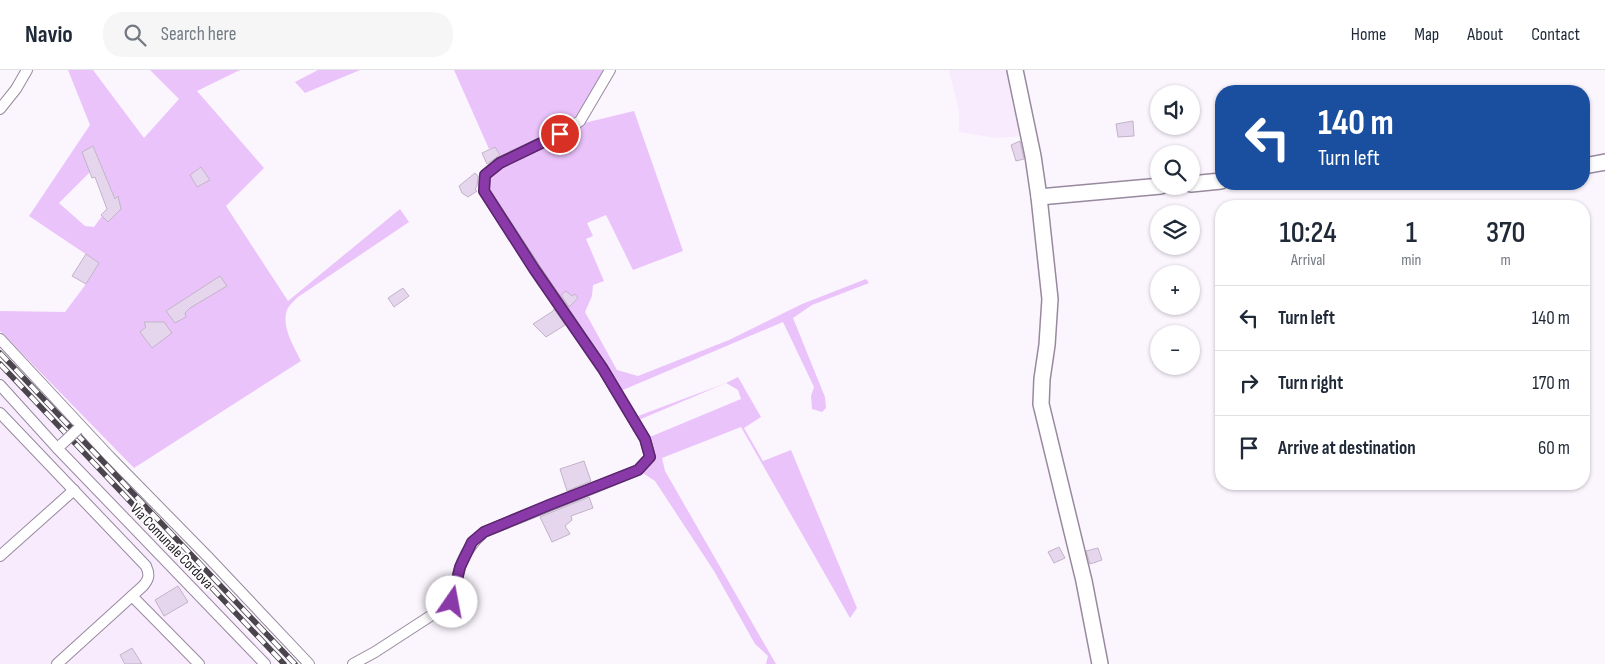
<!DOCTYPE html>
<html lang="en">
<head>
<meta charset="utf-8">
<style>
	body { margin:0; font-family:"Sofia Sans Condensed",sans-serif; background:#f6f6f7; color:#1f2937; height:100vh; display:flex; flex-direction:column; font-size:19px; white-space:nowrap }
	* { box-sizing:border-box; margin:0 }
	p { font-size:16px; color:#747a83 }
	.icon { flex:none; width:28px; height:28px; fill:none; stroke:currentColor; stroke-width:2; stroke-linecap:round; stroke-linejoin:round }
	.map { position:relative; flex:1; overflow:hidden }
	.side { position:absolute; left:1215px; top:130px; width:375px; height:290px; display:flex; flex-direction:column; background:#fff; border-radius:20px; box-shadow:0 1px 4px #0004 }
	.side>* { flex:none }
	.top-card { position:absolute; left:1215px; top:15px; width:375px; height:105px; border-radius:20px; box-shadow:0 1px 4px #0004; background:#1a4fa0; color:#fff; overflow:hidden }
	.tools { position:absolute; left:1150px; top:15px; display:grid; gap:10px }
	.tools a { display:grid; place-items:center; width:50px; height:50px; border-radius:50%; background:#fff; box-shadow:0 1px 4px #0004; font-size:25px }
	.pin { position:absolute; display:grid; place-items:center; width:42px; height:42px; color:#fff; margin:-21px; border:2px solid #fff; border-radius:50%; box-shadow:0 1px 5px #0007 }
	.me { position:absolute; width:55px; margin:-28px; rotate:12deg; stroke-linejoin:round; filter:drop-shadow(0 0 4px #0008) }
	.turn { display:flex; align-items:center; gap:18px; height:105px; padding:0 20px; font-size:22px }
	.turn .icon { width:65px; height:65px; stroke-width:2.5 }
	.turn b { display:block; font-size:35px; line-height:42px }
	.eta { display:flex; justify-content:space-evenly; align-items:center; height:85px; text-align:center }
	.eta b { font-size:30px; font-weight:600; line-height:35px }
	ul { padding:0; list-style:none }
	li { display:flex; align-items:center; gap:15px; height:65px; padding:0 20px; border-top:1px solid #e0e1e3 }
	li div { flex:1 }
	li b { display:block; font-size:19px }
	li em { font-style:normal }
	header { display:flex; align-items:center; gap:30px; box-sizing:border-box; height:70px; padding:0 25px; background:#fff; border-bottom:1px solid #e0e1e3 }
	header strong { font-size:24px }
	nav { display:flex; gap:28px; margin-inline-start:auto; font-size:18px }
	.search { width:350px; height:45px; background:#f6f6f7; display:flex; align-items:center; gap:12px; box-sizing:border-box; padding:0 18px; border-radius:20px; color:#747a83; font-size:19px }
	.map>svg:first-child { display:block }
	.built { fill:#f7ebfd }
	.green { fill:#ebc3fb; fill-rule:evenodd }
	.building { fill:#e6d6ed; stroke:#c2b3c9 }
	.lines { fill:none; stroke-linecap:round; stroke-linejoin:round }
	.street-casing { stroke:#97899e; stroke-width:12 }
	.secondary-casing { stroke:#97899e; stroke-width:18 }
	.street { stroke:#fff; stroke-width:10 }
	.secondary { stroke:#fff; stroke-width:15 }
	.rail-casing { stroke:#4a444c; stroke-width:5.5 }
	.rail { stroke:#fff; stroke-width:4; stroke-dasharray:11; stroke-linecap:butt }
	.street-bridge-casing { stroke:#97899e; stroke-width:12; stroke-linecap:butt }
	.street-bridge { stroke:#fff; stroke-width:10 }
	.route-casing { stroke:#5a256d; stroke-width:12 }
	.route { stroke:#8a39a8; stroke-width:9 }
	.labels { text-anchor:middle; stroke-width:4; stroke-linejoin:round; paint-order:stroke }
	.street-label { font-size:15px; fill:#1e1820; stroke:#fff }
</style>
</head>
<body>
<header>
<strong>Navio</strong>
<div class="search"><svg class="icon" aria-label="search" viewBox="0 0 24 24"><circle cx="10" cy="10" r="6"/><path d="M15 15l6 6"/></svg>Search here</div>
<nav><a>Home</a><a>Map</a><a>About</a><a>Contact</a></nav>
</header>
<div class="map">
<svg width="1605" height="594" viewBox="0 0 1605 594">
	<rect width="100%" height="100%" fill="#fbf5fe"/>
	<g class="built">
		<path d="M 949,0 L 1008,0 L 1012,33 L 1020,66 L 996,68 L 959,62 L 959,41 Z"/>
		<path d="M 0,294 L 276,594 L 0,594 Z"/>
	</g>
	<g class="green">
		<path d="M 68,0 L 93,0 L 144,68 L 179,29 L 150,0 L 240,0 L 197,21 L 264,98 L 226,136 L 288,231 L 400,139 L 409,152 L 298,227 C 294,231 289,235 287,240 C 281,257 294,277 301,291 L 134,398 L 0,261 L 0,241 L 65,242 L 86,214 L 99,193 L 29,146 L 90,55 ZM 93,76 L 115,129 L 118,127 L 121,139 L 108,152 L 102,146 L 94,157 L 85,156 L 59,133 L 90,102 Z"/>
		<path d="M 318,0 L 360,0 L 305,23 L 295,12 Z"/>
		<path d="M 454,0 L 610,0 L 580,54 L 634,41 L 683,181 L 633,200 L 606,145 L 587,153 L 593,166 L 586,169 L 604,211 L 593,215 L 592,226 L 585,242 L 617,300 L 638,306 L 729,270 L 802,234 L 866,209 L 869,213 L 812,235 L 793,248 L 825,327 L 826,338 L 822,342 L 812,339 L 811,326 L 814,317 L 783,252 L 623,320 L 627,341 L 638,346 L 726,313 L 738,307 L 761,347 L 744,358 L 763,391 L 791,380 L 857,538 L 850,548 L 741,357 L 662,388 L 665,401 L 776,594 L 766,594 L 768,586 L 755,574 L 714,501 L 655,411 L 638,400 L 649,387 L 645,369 L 741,329 L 738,320 L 726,313 L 634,352 L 484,121 L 485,105 L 504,90 L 495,77 L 489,79 Z"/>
	</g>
	<g class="building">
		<path d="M 1133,51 L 1134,66 L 1118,67 L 1116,54 Z"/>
		<path d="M 1020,71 L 1024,89 L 1016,91 L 1011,75 Z"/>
		<path d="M 93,76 L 115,129 L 118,126 L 121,139 L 108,152 L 101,145 L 107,139 L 95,107 L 92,108 L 82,82 Z"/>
		<path d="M 495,77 L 500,85 L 487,94 L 482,83 Z"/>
		<path d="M 201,97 L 210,110 L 197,117 L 190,105 Z"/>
		<path d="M 475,103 L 478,106 L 477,116 L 475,119 L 477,121 L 468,127 L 462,123 L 459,116 Z"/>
		<path d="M 86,184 L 99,193 L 86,214 L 72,206 Z"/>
		<path d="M 220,206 L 227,216 L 190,238 L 185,243 L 186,247 L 175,253 L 166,241 Z"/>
		<path d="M 403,218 L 409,226 L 394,237 L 388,228 Z"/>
		<path d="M 566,221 L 572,226 L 575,224 L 578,228 L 569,237 L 561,225 Z"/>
		<path d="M 554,239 L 565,255 L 546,267 L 533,254 L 553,241 Z"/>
		<path d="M 144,252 L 164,252 L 172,263 L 152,278 L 140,262 L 146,257 Z"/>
		<path d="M 584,391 L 591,411 L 567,421 L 560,399 Z"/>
		<path d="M 589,427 L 593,438 L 571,446 L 572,450 L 565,456 L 570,464 L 552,472 L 540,447 Z"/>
		<path d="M 1059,477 L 1065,488 L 1054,493 L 1048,482 Z"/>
		<path d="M 1098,478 L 1102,490 L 1090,494 L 1086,481 Z"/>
		<path d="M 178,516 L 188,532 L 164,546 L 155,530 Z"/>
		<path d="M 132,578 L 142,594 L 125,594 L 120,585 Z"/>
	</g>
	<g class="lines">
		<defs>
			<g id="street">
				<path d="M 0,39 L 16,19 L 27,0"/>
				<path d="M 0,269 L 110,387 L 209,488 L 309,594"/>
				<path d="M 0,315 L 57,378 L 265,594"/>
				<path d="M 0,343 L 146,496 C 150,505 149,509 143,516 L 57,594"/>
				<path d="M 0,486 L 74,420"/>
				<path d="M 132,526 L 199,594"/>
				<path d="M 353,594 L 375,582 L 452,532 C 458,503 460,483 484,462 L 638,400 L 650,387 L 645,369 L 603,299 L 535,199 L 484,121 L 485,105 L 499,93 L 560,64 L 580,51 L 610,0"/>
			</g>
			<g id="secondary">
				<path d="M 1015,0 L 1033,86 L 1039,127 L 1050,229 L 1047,275 L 1042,309 L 1041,334 L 1084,511 L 1100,594"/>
				<path d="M 1584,96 L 1605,92"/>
				<path d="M 1191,114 L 1221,111"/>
				<path d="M 1039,127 L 1161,116"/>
			</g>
		</defs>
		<use href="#street" class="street-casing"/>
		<use href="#secondary" class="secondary-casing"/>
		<use href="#street" class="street"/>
		<use href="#secondary" class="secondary"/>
		<defs>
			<g id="rail">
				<path d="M 0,283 L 295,594"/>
				<path d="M 0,294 L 284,594"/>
			</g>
		</defs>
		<use href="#rail" class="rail-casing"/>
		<use href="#rail" class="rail"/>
		<defs>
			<path id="street-bridge" d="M 62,374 L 78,359"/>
		</defs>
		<use href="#street-bridge" class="street-bridge-casing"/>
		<use href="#street-bridge" class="street-bridge"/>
	</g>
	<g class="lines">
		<defs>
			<path id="route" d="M 452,532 L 460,497 L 472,472 L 484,462 L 549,435 L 638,400 L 650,387 L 645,369 L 603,299 L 534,199 L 484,121 L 485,105 L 500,93 L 560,64"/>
		</defs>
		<use href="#route" class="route-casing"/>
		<use href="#route" class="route"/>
	</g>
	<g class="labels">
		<g class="street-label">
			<text transform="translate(172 476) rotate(46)" y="5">Via Comunale Cordova</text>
		</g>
	</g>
</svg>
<div class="tools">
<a><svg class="icon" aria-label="sound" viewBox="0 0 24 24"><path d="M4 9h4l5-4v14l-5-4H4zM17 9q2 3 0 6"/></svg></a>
<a><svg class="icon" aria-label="search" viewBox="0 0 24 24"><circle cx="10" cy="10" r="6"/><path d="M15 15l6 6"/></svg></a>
<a><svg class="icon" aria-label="layers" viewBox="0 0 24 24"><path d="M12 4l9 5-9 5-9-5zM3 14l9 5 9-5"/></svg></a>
<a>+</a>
<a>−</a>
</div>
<div class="pin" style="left:560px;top:64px;background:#d93025"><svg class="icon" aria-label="arrive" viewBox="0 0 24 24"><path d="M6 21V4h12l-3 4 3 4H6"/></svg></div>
<svg class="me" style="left:452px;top:532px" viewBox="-20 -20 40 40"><circle r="19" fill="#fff"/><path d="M0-13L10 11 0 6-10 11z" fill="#8a39a8"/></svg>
<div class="top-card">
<div class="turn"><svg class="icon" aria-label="left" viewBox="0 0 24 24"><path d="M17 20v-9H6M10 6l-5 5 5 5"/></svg><div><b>140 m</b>Turn left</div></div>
</div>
<section class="side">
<div class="eta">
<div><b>10:24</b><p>Arrival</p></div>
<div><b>1</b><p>min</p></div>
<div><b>370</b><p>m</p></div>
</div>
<ul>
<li><svg class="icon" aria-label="left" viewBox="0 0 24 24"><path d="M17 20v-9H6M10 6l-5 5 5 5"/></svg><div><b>Turn left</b></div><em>140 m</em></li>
<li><svg class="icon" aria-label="right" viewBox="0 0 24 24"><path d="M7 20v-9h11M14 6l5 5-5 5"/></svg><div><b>Turn right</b></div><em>170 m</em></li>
<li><svg class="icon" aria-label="arrive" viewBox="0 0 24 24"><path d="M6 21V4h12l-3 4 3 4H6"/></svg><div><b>Arrive at destination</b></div><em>60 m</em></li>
</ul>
</section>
</div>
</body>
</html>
